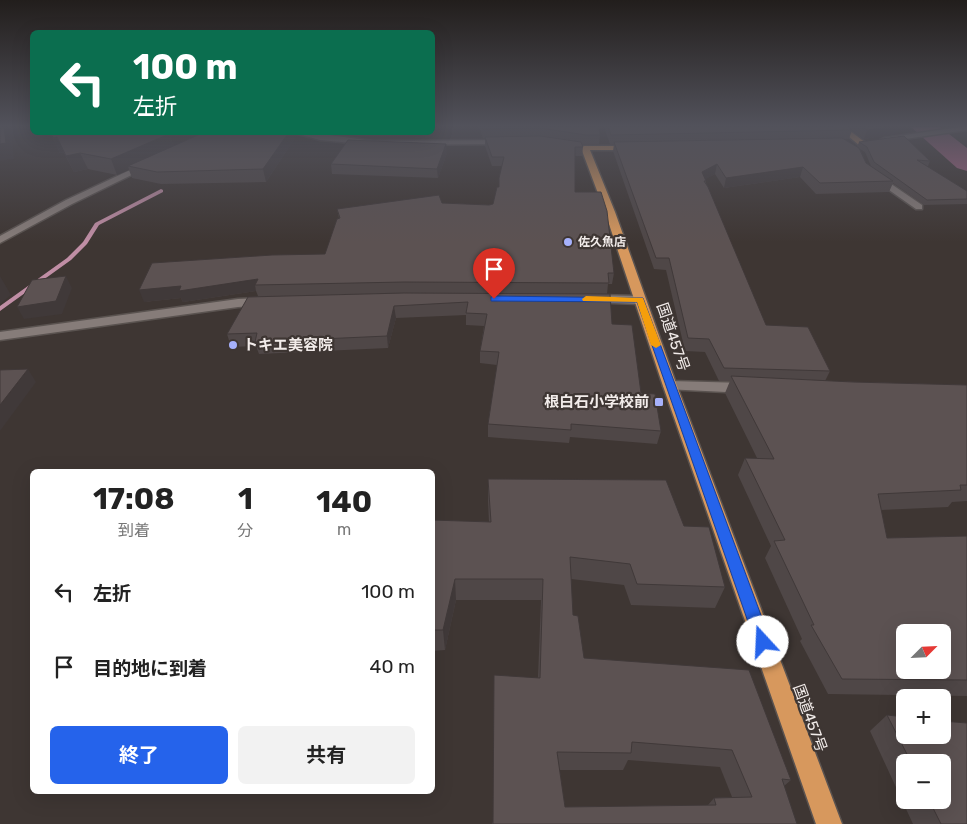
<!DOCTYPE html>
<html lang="ja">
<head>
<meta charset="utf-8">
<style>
	body { margin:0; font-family:Rubik,"Noto Sans JP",sans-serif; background:#f2f2f2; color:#222; height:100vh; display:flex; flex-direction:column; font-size:19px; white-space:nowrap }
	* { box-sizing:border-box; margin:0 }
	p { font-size:16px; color:#767676 }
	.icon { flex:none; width:28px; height:28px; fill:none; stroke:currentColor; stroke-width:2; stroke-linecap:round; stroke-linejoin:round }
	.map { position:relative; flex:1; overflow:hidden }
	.drawer { position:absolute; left:30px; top:469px; width:405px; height:325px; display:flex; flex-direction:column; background:#fff; border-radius:8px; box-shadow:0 5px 20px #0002 }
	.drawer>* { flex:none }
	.hud { position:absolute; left:30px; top:30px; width:405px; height:105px; border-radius:8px; box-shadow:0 5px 20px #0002; background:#0b6e4f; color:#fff; overflow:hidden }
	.needle { width:32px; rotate:66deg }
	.buttons { position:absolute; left:896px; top:624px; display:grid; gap:10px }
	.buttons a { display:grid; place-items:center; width:55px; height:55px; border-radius:8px; background:#fff; box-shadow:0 5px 20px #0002; font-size:25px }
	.pin { position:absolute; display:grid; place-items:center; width:42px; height:42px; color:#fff; margin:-51px -21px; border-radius:50% 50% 50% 0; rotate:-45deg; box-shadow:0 0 5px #0007 }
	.pin .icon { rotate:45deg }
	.me { position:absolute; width:55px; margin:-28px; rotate:340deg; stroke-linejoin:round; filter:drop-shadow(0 0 4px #0008) }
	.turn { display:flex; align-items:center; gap:18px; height:105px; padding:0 20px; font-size:22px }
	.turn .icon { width:65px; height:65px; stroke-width:2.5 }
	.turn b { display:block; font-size:35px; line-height:42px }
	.eta { display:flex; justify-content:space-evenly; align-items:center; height:85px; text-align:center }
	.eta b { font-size:30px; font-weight:700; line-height:35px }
	.action { display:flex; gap:10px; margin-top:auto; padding:10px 20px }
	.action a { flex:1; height:58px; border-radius:8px; background:#2563eb; color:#fff; font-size:20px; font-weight:700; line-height:58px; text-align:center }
	.action a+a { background:#f2f2f2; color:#222 }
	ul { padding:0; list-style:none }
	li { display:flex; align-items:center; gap:15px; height:75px; padding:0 20px }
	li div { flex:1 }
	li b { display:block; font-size:19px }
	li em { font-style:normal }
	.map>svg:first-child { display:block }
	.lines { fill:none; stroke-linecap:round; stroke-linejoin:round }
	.stream { fill:#c08ea5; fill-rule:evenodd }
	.river { fill:#ab6587; fill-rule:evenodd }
	.minor-casing { stroke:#5a5350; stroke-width:3 }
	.highway-casing { stroke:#5a5350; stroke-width:3 }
	.minor { fill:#867c79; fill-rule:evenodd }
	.highway { fill:#d7985d; fill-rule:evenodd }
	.wall { fill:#4f4747; fill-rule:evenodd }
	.shaded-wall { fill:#403939 }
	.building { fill:#5c5252; stroke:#403939; fill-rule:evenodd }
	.route { fill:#2563eb; stroke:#184099 }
	.slow { fill:#f59e0b }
	.poi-dot { fill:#a6b1fc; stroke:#3e3633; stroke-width:2 }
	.labels { text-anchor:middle; stroke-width:4.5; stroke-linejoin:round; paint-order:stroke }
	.far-poi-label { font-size:12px; font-weight:bold; fill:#f2ecea; stroke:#3e3633; text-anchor:start }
	.street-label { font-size:15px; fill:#f2ecea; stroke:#3e3633 }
	.poi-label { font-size:15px; font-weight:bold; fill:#f2ecea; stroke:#3e3633; text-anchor:start }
</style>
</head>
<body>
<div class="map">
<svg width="967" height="824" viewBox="0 0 967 824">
	<rect width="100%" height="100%" fill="#3e3633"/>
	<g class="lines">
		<path class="stream" d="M 161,189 L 163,190 L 163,192 L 99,225 L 87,244 L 71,260 L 0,311 L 0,306 L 67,258 L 83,242 L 95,223 Z"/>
		<path class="river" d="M 911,127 L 940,127 L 967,148 L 967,171 L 957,168 Z"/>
		<defs>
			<g id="minor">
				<path d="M 960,127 L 967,127 L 967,130 L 884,142 L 880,140 L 884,138 Z"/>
				<path d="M 291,132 L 306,132 L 373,141 L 506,140 L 510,142 L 506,144 L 373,145 L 320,140 Z"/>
				<path d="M 145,163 L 152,165 L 72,204 L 0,243 L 0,236 L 66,200 Z"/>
				<path d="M 875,173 L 922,205 L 922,209 L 916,209 L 872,178 L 871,176 Z"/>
				<path d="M 592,295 L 640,296 L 646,300 L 640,304 L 588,302 L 586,299 Z"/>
				<path d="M 264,298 L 268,299 L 270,302 L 268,305 L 238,307 L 0,340 L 0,332 L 238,299 Z"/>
				<path d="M 670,381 L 746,383 L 751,385 L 753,388 L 751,391 L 746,393 L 665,389 L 663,386 L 665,383 Z"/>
			</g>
			<g id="highway">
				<path d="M 837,127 L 845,127 L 866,143 L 859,145 Z"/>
				<path d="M 582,146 L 633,146 L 637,148 L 633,150 L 590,150 L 615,212 L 677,386 L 842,824 L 816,824 L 663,386 L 605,212 L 581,148 Z"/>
			</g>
		</defs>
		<use href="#minor" class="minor-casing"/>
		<use href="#highway" class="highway-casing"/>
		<use href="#minor" class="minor"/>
		<use href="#highway" class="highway"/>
	</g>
	<g class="wall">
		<path d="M 479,127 L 602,127 L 599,128 L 600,135 L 599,144 L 582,144 L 583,147 L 582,156 L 575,156 L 575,192 L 614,273 L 612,284 L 608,284 L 607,294 L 612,324 L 641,393 L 661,431 L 657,444 L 570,437 L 569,443 L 488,437 L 488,424 L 497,365 L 480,363 L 480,351 L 484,326 L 466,325 L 466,315 L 396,318 L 388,348 L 259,354 L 256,346 L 231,347 L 227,334 L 258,296 L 256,291 L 183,302 L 181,298 L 144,302 L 325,254 L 339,218 L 337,209 L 442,203 L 489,205 L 493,204 L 499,187 L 499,178 L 502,166 L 492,166 L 485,146 L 485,138 L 483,138 Z"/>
		<path d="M 604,127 L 848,127 L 852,130 L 849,139 L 845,139 L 857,147 L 859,142 L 930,161 L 928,166 L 925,166 L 967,191 L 967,204 L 924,205 L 893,183 L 889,192 L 816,194 L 800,177 L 724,188 L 715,174 L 705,179 L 706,181 L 706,183 L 766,325 L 830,371 L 825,381 L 967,385 L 967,501 L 952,502 L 948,507 L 881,510 L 887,538 L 967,536 L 967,696 L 828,694 L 800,641 L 802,639 L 765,558 L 771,546 L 738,475 L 745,458 L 757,458 L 725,393 L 730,381 L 719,381 L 705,352 L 685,351 L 666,270 L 654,269 L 613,151 L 614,144 L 610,144 ZM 860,149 L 865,152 L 871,166 L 866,163 Z"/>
		<path d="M 848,127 L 898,127 L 895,134 L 864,139 Z"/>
		<path d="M 50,132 L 168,132 L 174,146 L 205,132 L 296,132 L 297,135 L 266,182 L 161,184 L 132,178 L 129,170 L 117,175 L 88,169 L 74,172 L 64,153 L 60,153 Z"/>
		<path d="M 447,153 L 438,178 L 332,174 L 331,164 Z"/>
		<path d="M 488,479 L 684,526 L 725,587 L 715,608 L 631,605 L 624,585 L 571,579 L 573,615 L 584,658 L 791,780 L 784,786 L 797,824 L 492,824 L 538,677 L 541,600 L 456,600 L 445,650 L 432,651 L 432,520 L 489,522 L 488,501 ZM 628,760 L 720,767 L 732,797 L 714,798 L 708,805 L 565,807 L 559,770 L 623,770 Z"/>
		<path d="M 887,715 L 905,717 L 905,735 L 942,735 L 942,721 L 967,723 L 967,824 L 913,824 L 870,731 ZM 905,762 L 942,762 L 942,800 L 905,800 Z"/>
	</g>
	<g class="shaded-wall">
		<path d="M 4,127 L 32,127 L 33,132 L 12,136 L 14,159 L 0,161 L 0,144 Z"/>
		<path d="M 890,127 L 898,127 L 895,134 L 864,139 L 867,130 Z"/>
		<path d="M 289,132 L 296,132 L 297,135 L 266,182 L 263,169 Z"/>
		<path d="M 169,134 L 175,149 L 128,166 L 129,170 L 117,175 L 111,159 Z"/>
		<path d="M 57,137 L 64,153 L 60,153 L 53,138 Z"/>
		<path d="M 446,144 L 447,153 L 438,178 L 437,169 Z"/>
		<path d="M 80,153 L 88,169 L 74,172 L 66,156 Z"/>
		<path d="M 717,164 L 715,174 L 700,182 L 702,172 Z"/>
		<path d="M 803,167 L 800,177 L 724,188 L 726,178 Z"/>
		<path d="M 0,276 L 11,295 L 0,304 Z"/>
		<path d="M 66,276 L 72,288 L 62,314 L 24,319 L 17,307 Z"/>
		<path d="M 258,279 L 255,285 L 256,291 L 183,302 L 181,298 L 144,302 L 139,290 Z"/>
		<path d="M 394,306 L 396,318 L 388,348 L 387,336 Z"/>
		<path d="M 28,369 L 36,382 L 0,431 L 0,405 Z"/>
		<path d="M 455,579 L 456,600 L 445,650 L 443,630 Z"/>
	</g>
	<g class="building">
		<path d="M 0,127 L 4,127 L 6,143 L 0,144 Z"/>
		<path d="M 482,127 L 599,127 L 600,135 L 586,135 L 540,128 L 483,129 Z"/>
		<path d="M 608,127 L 848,127 L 852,130 L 611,135 Z"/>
		<path d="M 863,127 L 890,127 L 867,130 Z"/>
		<path d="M 51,132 L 168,132 L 169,134 L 111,159 L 80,153 L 66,156 L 57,137 L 53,138 Z"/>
		<path d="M 205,132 L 289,132 L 263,169 L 157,172 L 128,166 Z"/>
		<path d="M 540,136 L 581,142 L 583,147 L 575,147 L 575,192 L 601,192 L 607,211 L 614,273 L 608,273 L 609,283 L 404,282 L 255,285 L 258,279 L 179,291 L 181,286 L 139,290 L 152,263 L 272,255 L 325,254 L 337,219 L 340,218 L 337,209 L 439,195 L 442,203 L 489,205 L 493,204 L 497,187 L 499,187 L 499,178 L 504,157 L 492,157 L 485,137 Z"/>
		<path d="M 904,136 L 930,161 L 917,160 L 967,191 L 967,199 L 927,200 L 874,162 L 867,147 L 859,142 Z"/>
		<path d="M 842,138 L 859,148 L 866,163 L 893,181 L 820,183 L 803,167 L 726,178 L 717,164 L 702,172 L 706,181 L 704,181 L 708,187 L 766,325 L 808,327 L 830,371 L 724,368 L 709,339 L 688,338 L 669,258 L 656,258 L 614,142 Z"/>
		<path d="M 348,140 L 446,144 L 437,169 L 331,164 Z"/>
		<path d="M 66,276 L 56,301 L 17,307 L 32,280 Z"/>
		<path d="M 404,293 L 610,294 L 612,324 L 632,325 L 641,393 L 655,394 L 661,431 L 571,424 L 571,430 L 488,424 L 499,352 L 480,351 L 487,314 L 466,313 L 468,302 L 394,306 L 387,336 L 255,342 L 257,333 L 227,334 L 248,297 Z"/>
		<path d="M 28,369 L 0,405 L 0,370 Z"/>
		<path d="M 731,376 L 853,382 L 967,385 L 967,485 L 960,485 L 961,490 L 878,494 L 887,538 L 967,536 L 967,680 L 842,679 L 811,625 L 814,625 L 774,541 L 785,540 L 745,458 L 774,459 ZM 905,632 L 942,632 L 942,670 L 905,670 Z"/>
		<path d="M 488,479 L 666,480 L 684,526 L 709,527 L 725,587 L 637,584 L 630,564 L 570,557 L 573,615 L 578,616 L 584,658 L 749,670 L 791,780 L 782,779 L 797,824 L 493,824 L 494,675 L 540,678 L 543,579 L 455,579 L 443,630 L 432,630 L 432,520 L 491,522 ZM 632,742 L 732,750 L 752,797 L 714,798 L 716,805 L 565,807 L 557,752 L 631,753 Z"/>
		<path d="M 887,715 L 905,717 L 905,735 L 942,735 L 942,721 L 967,723 L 967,824 L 941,824 L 929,800 L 942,800 L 942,762 L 911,762 Z"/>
	</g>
	<linearGradient id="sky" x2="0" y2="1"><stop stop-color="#221e1c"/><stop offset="0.52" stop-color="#52525b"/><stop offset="1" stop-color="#52525b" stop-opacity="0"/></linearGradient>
	<rect width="967" height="242" fill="url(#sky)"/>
	<path class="route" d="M 494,296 L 643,298 L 771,642 L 768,647 L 763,649 L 757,647 L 755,642 L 637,302 L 491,301 L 491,297 Z"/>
	<path class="slow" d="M 586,296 L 643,298 L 661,345 L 656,348 L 651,345 L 637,302 L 583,301 L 582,299 Z"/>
	<g class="poi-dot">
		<circle cx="568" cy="242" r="5"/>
		<circle cx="233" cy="345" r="5"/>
		<rect x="654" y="397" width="10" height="10" rx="2.5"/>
	</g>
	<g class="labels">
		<g class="far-poi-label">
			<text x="578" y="246">佐久魚店</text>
		</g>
		<g class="street-label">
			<text transform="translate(673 337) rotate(71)" y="5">国道457号</text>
			<text transform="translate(810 718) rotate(70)" y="5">国道457号</text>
		</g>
		<g class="poi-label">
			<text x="243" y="350">トキエ美容院</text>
			<text x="649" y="407" text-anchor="end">根白石小学校前</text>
		</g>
	</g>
</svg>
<div class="buttons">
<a><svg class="needle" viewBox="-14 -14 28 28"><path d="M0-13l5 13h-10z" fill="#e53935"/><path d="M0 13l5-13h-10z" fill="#767676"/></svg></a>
<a>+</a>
<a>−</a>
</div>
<div class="pin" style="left:494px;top:299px;background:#d93025"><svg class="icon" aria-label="arrive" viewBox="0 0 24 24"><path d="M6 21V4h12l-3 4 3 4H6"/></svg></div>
<svg class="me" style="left:763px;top:642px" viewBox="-20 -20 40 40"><circle r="19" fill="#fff"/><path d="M0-13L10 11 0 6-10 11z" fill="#2563eb"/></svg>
<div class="hud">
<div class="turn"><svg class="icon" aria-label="left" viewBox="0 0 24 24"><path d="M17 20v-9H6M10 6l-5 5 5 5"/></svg><div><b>100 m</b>左折</div></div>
</div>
<section class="drawer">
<div class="eta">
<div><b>17:08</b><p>到着</p></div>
<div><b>1</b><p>分</p></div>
<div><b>140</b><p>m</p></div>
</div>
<ul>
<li><svg class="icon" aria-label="left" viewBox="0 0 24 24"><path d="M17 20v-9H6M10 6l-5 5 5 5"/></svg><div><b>左折</b></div><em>100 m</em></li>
<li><svg class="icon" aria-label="arrive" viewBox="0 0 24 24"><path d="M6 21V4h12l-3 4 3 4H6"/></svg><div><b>目的地に到着</b></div><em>40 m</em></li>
</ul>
<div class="action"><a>終了</a><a>共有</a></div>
</section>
</div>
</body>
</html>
